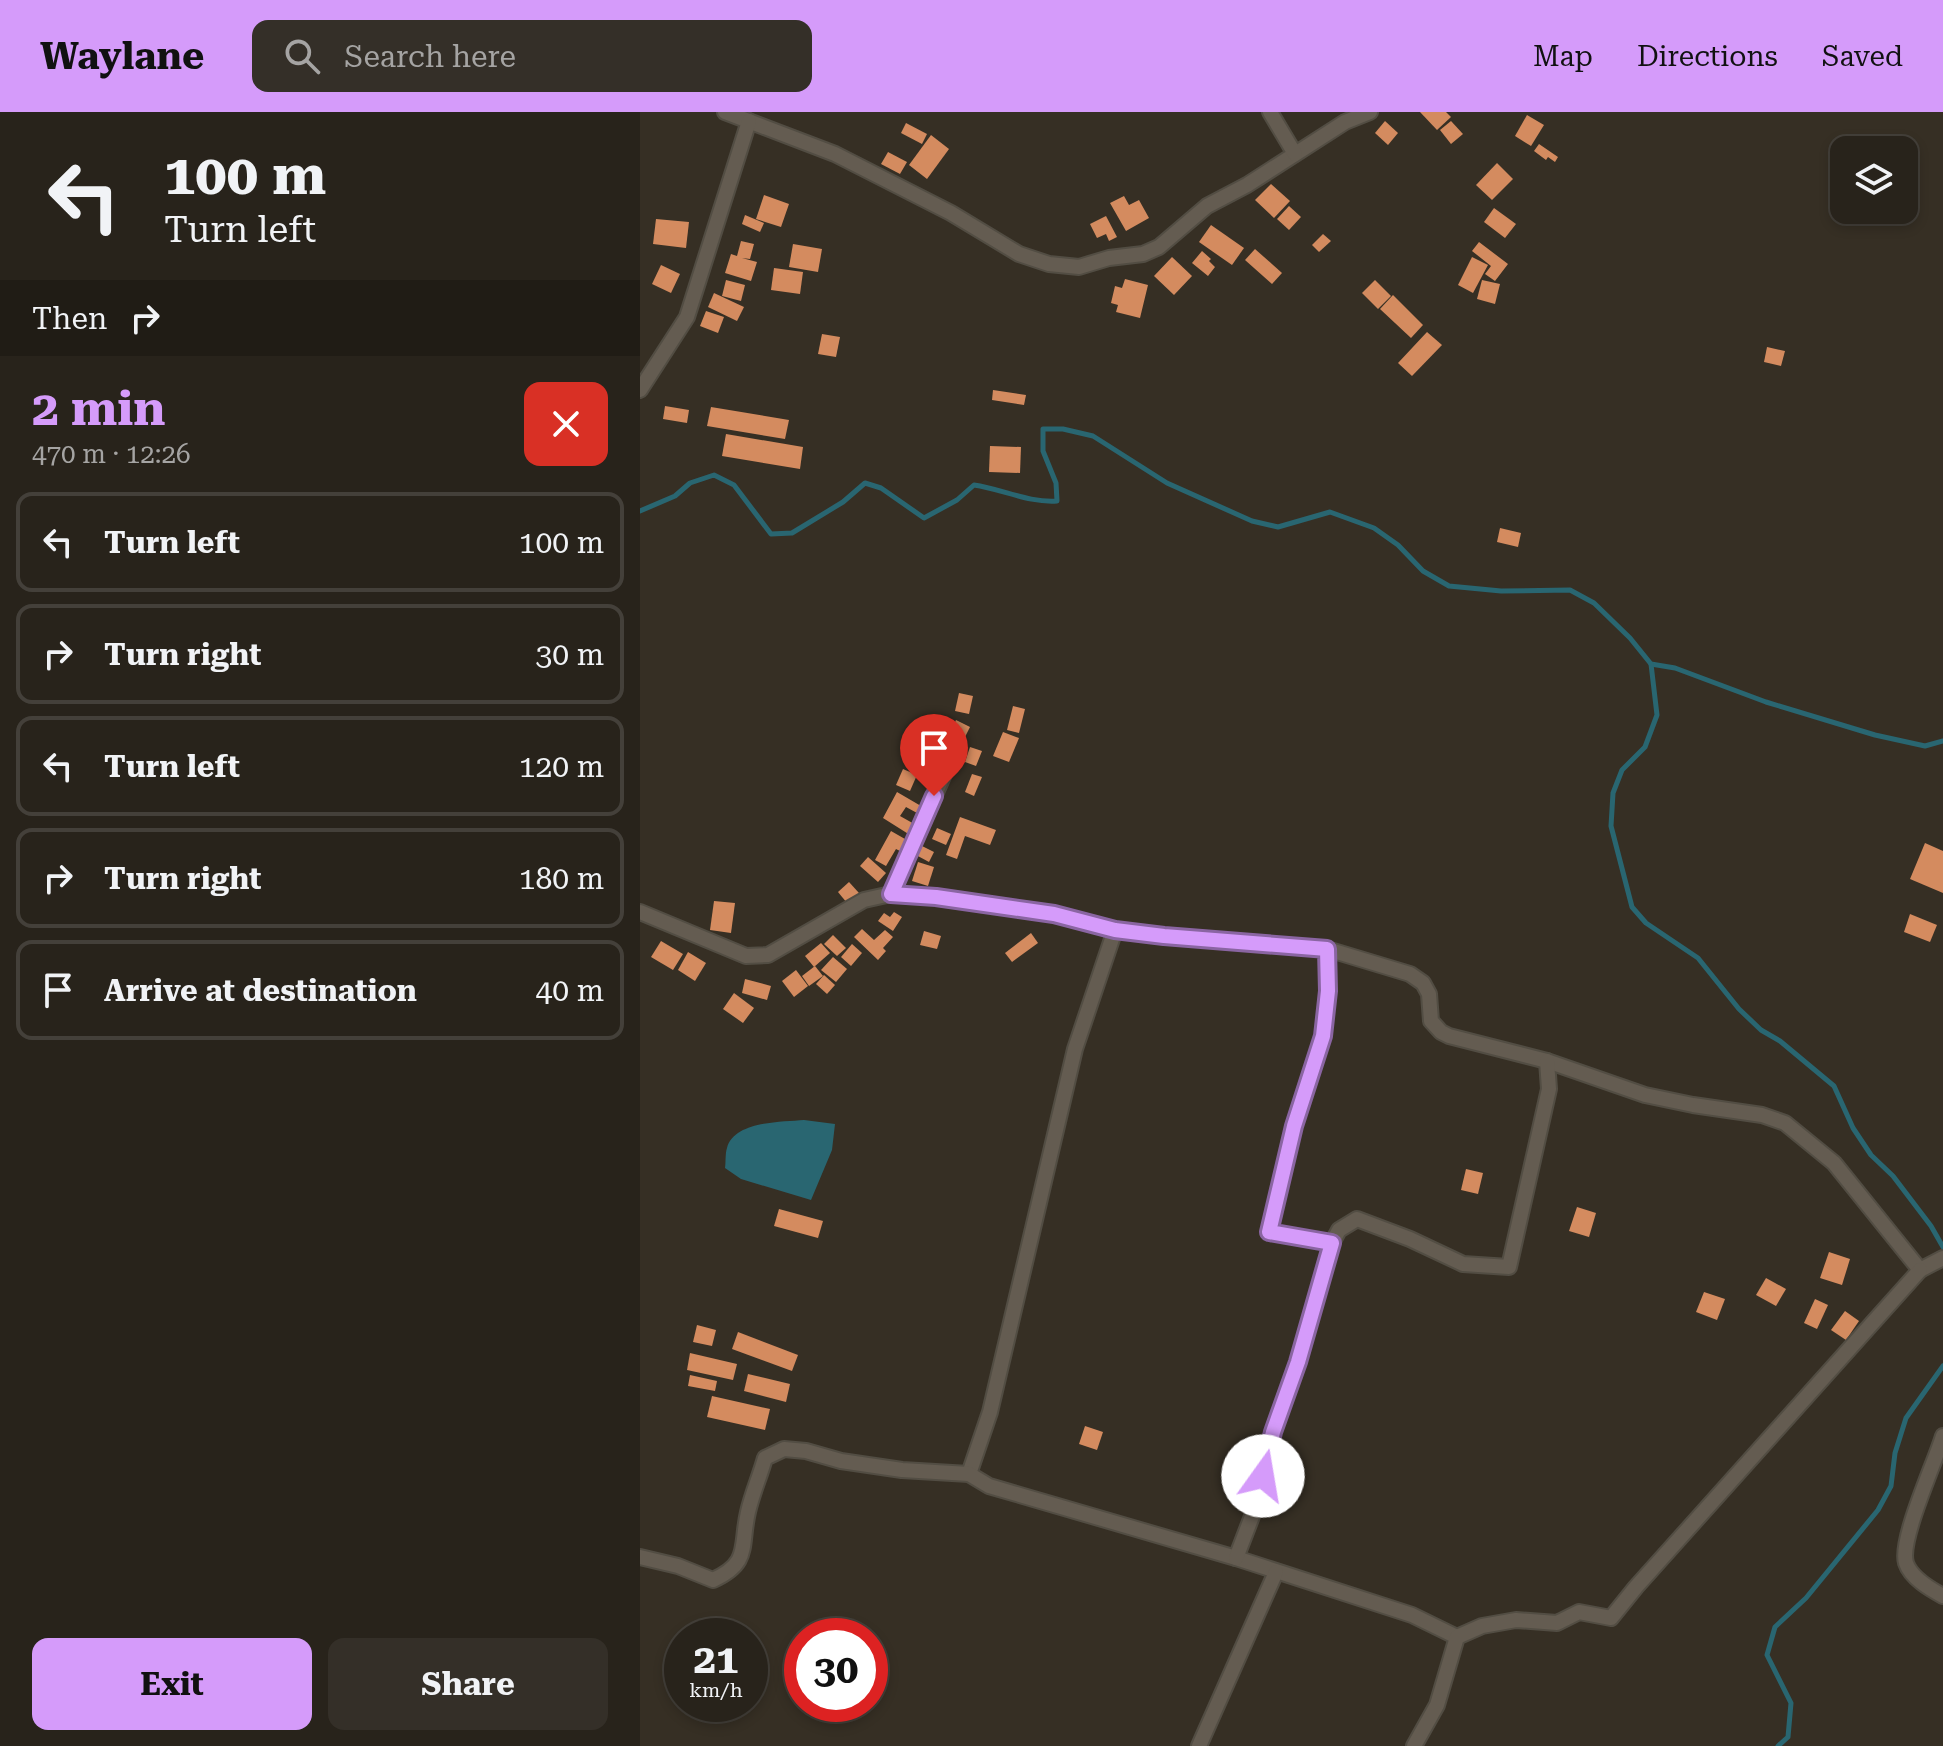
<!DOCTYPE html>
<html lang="en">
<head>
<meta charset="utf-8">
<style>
	body { margin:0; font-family:"Roboto Serif",serif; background:#342f28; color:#f1f3f6; height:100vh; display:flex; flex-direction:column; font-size:30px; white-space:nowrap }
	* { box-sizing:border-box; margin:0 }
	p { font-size:26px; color:#a5a4a3 }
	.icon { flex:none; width:44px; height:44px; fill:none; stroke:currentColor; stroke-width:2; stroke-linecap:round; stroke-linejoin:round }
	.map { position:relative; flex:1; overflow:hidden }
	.drawer { display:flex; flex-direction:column; background:#28231b; width:640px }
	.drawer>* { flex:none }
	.hud { background:#28231b; color:#f1f3f6; overflow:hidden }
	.fabs { position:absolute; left:1190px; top:24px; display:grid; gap:16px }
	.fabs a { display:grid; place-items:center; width:88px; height:88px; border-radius:16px; background:#28231b; box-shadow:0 4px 12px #0003,0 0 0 2px #44403a; font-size:40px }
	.speed { position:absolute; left:24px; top:1506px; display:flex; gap:16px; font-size:40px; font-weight:700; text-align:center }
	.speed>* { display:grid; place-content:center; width:104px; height:104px; border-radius:50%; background:#28231b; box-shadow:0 4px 12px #0003,0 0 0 2px #44403a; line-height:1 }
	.speed small { font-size:20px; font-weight:400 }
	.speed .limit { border:12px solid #d22; background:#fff; color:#111 }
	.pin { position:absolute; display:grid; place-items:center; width:68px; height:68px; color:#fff; margin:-82px -34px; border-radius:50% 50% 50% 0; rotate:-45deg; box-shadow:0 0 8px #0007 }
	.pin .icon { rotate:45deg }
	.me { position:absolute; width:88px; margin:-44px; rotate:13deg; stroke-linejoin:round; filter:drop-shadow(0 0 6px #0008) }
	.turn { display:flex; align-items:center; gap:28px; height:168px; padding:0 32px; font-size:36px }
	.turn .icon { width:104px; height:104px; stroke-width:2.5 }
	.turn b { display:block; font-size:56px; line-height:68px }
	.then { display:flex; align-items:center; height:76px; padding:0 32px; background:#0003; gap:16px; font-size:30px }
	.round { display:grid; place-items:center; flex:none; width:84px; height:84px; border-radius:16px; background:#342f28 }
	.head { display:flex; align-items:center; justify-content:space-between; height:136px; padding:0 32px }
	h1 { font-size:48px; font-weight:700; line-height:60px; color:#d59bfa }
	.primary-button { display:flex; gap:16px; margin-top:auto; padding:16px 32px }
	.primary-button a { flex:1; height:92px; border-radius:16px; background:#d59bfa; color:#111; font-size:32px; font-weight:700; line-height:92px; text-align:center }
	.primary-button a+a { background:#342f28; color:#f1f3f6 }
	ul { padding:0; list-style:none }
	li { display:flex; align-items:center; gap:24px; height:100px; margin:0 16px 12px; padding:0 16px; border:4px solid #44403a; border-radius:16px }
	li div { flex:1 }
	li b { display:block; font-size:30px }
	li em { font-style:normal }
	header { display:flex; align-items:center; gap:48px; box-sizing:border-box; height:112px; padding:0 40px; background:#d59bfa; color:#111 }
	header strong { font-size:38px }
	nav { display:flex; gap:44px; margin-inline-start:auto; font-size:28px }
	.search { width:560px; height:72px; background:#342f28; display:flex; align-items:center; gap:20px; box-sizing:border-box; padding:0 28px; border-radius:16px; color:#a5a4a3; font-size:30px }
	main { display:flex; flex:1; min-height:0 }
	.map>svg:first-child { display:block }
	.water { fill:#296671 }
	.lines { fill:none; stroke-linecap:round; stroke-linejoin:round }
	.stream { stroke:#296671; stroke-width:5 }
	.building { fill:#d48b5f }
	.minor-casing { stroke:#524d43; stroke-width:18 }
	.minor { stroke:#645c51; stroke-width:14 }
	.route-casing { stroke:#8a65a2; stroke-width:20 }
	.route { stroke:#d59bfa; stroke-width:14 }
</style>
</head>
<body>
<header>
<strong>Waylane</strong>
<div class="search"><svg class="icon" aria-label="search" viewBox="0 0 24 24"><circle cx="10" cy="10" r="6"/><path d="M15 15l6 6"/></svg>Search here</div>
<nav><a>Map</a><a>Directions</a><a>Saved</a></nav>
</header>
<main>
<section class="drawer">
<div class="hud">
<div class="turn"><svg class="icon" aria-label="left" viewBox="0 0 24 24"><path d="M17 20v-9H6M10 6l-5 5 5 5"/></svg><div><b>100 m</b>Turn left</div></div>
<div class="then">Then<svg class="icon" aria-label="right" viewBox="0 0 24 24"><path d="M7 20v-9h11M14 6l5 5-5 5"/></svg></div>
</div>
<div class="head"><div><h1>2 min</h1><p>470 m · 12:26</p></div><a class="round" style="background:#d93025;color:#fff"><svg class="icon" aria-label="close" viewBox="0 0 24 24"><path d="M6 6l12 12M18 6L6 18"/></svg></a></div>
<ul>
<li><svg class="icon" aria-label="left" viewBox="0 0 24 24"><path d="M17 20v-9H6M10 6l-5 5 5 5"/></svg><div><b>Turn left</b></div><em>100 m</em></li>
<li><svg class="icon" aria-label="right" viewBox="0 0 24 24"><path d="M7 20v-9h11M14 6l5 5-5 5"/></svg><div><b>Turn right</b></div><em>30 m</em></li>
<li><svg class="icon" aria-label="left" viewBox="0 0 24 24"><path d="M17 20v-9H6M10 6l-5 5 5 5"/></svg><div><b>Turn left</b></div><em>120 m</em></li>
<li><svg class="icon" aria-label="right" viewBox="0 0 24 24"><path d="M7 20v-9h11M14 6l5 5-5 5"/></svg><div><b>Turn right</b></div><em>180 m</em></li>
<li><svg class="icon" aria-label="arrive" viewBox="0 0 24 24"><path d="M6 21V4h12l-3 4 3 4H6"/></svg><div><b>Arrive at destination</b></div><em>40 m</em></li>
</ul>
<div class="primary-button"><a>Exit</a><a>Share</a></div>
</section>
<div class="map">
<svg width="1303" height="1634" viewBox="0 0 1303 1634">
	<rect width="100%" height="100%" fill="#362f24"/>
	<path class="water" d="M 164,1008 L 195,1012 L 192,1038 L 171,1088 L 101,1067 L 85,1056 C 86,1050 85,1042 87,1036 C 94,1009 141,1010 164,1008 Z"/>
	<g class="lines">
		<g class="stream">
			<path d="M 0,399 L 35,384 L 50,371 L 74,363 L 94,373 L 131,422 L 152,421 L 203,390 L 225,371 L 241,376 L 284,406 L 317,388 L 334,373 C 362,377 389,391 417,389 L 416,371 L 403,339 L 403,317 L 423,317 L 453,324 L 527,371 L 612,409 L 638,415 L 690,400 L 734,416 L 758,433 L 783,459 L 809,474 L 861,479 L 930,478 L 954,491 L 990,526 L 1011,552 L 1035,556 L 1126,590 L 1235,623 L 1285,634 L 1303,629"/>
			<path d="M 1011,552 L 1017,603 L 1005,635 L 982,658 L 973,681 L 971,714 L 992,795 L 1006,811 L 1058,846 L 1099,897 L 1121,918 L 1140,929 L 1194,974 L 1213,1016 L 1231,1043 L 1253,1064 L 1291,1114 L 1303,1135"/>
			<path d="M 1138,1634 L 1148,1625 L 1151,1591 L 1127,1543 L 1135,1515 L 1166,1486 L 1238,1398 L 1251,1374 L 1255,1341 L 1266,1306 L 1303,1254"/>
		</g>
	</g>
	<g class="building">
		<path d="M 780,0 L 806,0 L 811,5 L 797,18 Z"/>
		<path d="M 887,3 L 904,13 L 891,34 L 875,24 Z"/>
		<path d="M 745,9 L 758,21 L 748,33 L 735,21 Z"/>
		<path d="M 811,9 L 823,22 L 811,32 L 800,18 Z"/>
		<path d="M 266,11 L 287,22 L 282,32 L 261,21 Z"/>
		<path d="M 291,23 L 309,37 L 287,67 L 269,53 Z"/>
		<path d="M 899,32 L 918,45 L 915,50 L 908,45 L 906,48 L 894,39 Z"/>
		<path d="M 248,40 L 267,50 L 260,62 L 241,52 Z"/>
		<path d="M 857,51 L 873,67 L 852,88 L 836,73 Z"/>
		<path d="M 631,72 L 650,89 L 634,106 L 615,88 Z"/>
		<path d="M 124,83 L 149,92 L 141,115 L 116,107 Z"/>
		<path d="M 484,84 L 489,93 L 499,88 L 509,106 L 486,119 L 470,91 Z"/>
		<path d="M 649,94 L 661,105 L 649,118 L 637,107 Z"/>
		<path d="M 854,96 L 876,112 L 865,126 L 844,110 Z"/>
		<path d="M 105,103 L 124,111 L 120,120 L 102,112 Z"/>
		<path d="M 466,104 L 477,125 L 469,129 L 466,122 L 457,126 L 450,112 Z"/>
		<path d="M 16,107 L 49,110 L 46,136 L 13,132 Z"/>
		<path d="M 571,113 L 604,136 L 592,153 L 559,130 Z"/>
		<path d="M 683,122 L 691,129 L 679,140 L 672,133 Z"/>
		<path d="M 101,129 L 114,132 L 110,147 L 102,146 L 117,150 L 111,169 L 85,161 L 91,142 L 97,144 Z"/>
		<path d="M 839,130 L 868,152 L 855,169 L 845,162 L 851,154 L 832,139 Z"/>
		<path d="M 153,132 L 182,137 L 178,160 L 149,155 Z"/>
		<path d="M 615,137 L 642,161 L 632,172 L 605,148 Z"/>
		<path d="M 562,139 L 571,147 L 569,149 L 575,155 L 568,164 L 552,151 Z"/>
		<path d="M 532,145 L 552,164 L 534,183 L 514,164 Z"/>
		<path d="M 832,145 L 848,153 L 833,181 L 818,173 Z"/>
		<path d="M 21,153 L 40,162 L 31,181 L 12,172 Z"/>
		<path d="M 134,156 L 163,160 L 160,182 L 131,178 Z"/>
		<path d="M 485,167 L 508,173 L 500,206 L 476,200 L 478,193 L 471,191 L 475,174 L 482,176 Z"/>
		<path d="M 86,168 L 105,173 L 101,189 L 82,184 Z"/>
		<path d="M 735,168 L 751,184 L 738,197 L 722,181 Z"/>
		<path d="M 842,168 L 860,172 L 855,192 L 837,187 Z"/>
		<path d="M 74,181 L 104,195 L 97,209 L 68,195 Z"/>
		<path d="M 753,183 L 783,213 L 771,226 L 740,197 Z"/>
		<path d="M 66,199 L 84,205 L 78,221 L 60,214 Z"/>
		<path d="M 787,220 L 802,233 L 772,264 L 758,251 Z"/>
		<path d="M 182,222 L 200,225 L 196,245 L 178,242 Z"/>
		<path d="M 1127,235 L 1145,239 L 1141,254 L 1124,250 Z"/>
		<path d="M 353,278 L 386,283 L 384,293 L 352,288 Z"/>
		<path d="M 25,294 L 49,298 L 47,311 L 23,307 Z"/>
		<path d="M 71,295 L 149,308 L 145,327 L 67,314 Z"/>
		<path d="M 86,322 L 163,335 L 160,357 L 82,344 Z"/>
		<path d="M 350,334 L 381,335 L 380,361 L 349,360 Z"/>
		<path d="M 860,416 L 881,421 L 878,435 L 857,430 Z"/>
		<path d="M 319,581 L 333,584 L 329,602 L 315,599 Z"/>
		<path d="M 373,594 L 385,597 L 379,621 L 367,618 Z"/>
		<path d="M 316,608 L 330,615 L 325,625 L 311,619 Z"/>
		<path d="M 363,620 L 379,626 L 369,650 L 353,644 Z"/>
		<path d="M 295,631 L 307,636 L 300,651 L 288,646 Z"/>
		<path d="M 330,635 L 342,639 L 336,654 L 325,650 Z"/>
		<path d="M 263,657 L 277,663 L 270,679 L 256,673 Z"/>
		<path d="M 332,662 L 342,665 L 334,684 L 325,680 Z"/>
		<path d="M 257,680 L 281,694 L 277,701 L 266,695 L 260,704 L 276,713 L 270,723 L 243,706 Z"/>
		<path d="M 320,705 L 356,718 L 350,733 L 325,724 L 317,747 L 306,743 Z"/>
		<path d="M 297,716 L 311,722 L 306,733 L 292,727 Z"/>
		<path d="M 251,719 L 272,731 L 266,742 L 256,737 L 246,754 L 235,748 Z"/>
		<path d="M 1285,731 L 1303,739 L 1303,781 L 1270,767 Z"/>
		<path d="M 280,733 L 294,740 L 289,750 L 276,743 Z"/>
		<path d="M 228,745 L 246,761 L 238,770 L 220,754 Z"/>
		<path d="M 278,750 L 294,755 L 288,774 L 272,769 Z"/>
		<path d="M 209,770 L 219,781 L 207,791 L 198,780 Z"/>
		<path d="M 74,789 L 95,791 L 91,821 L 70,818 Z"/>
		<path d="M 254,800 L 262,805 L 253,819 L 238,809 L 244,801 L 250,805 Z"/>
		<path d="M 1270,802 L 1297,813 L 1290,830 L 1264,820 Z"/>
		<path d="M 222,817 L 234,828 L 245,818 L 253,825 L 243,836 L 246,839 L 238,848 L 214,825 Z"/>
		<path d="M 284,819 L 301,824 L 297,837 L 280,833 Z"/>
		<path d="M 391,821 L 398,831 L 372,850 L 365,841 Z"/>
		<path d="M 193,823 L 206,836 L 197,844 L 184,832 Z"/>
		<path d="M 21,829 L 43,842 L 33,858 L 11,845 Z"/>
		<path d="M 181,831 L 190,841 L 174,855 L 165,844 Z"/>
		<path d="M 212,832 L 222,841 L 211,854 L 201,845 Z"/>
		<path d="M 48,840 L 66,851 L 55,869 L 38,858 Z"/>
		<path d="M 193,845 L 207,857 L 196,870 L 181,858 Z"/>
		<path d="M 175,854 L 183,864 L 169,874 L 162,864 Z"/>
		<path d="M 156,858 L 168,874 L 154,885 L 142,869 Z"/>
		<path d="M 184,863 L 195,873 L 187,882 L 176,872 Z"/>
		<path d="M 105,867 L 131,874 L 127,888 L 102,881 Z"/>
		<path d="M 94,881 L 114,896 L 103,911 L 83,897 Z"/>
		<path d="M 826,1057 L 843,1061 L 838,1082 L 821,1078 Z"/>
		<path d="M 937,1095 L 956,1101 L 949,1125 L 929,1119 Z"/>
		<path d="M 139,1097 L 183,1109 L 178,1126 L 134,1114 Z"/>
		<path d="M 1189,1140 L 1210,1147 L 1202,1173 L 1180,1166 Z"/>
		<path d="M 1126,1166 L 1146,1177 L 1136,1194 L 1116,1183 Z"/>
		<path d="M 1064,1180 L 1085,1187 L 1077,1208 L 1056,1200 Z"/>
		<path d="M 1175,1187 L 1188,1193 L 1177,1217 L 1164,1211 Z"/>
		<path d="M 1205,1199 L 1219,1209 L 1206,1228 L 1191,1218 Z"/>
		<path d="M 57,1213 L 76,1218 L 72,1234 L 53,1230 Z"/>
		<path d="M 98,1220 L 158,1243 L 152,1259 L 92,1237 Z"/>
		<path d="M 50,1241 L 97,1252 L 93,1268 L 47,1258 Z"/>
		<path d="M 108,1262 L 150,1272 L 146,1290 L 104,1279 Z"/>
		<path d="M 50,1263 L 77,1269 L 75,1279 L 48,1274 Z"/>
		<path d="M 72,1284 L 130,1297 L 125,1318 L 67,1305 Z"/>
		<path d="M 445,1314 L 463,1320 L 457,1338 L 439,1332 Z"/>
	</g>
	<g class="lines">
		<defs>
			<g id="minor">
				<path d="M 85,0 L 195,42 L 311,101 L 379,142 L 409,152 L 439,155 L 469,146 L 503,142 L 519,135 L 567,94 L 607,73 L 705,10 L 730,0"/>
				<path d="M 630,0 L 655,42"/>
				<path d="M 0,278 L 47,205 L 109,9"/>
				<path d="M 251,782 L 316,635"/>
				<path d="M 0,800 L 106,844 L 128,843 L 224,788 L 251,782 L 296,785 L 414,802 L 475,818 L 524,824 L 687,837 L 770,862 L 783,871 L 789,882 L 791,909 L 801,920 L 809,924 L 907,949 L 1005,983 L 1053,993 L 1122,1003 L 1145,1011 L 1194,1051 L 1280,1158 L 1303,1146"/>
				<path d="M 692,1131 L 699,1118 L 717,1107 L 770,1127 L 823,1152 L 869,1155 L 909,977 L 907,949"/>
				<path d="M 1303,1324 C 1295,1351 1259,1428 1266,1451 C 1271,1466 1290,1477 1303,1484"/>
				<path d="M 329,1362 L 350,1300 L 435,937 L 475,818"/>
				<path d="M 0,1445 L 38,1454 L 73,1468 C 111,1451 100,1434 108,1400 C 112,1382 120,1364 125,1346 L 144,1337 L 166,1339 L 201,1349 L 262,1358 L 329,1362 L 349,1374 L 596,1446 L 772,1503 L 817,1525"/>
				<path d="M 596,1446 L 619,1386 L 633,1320 L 658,1250 L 692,1131 L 629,1120 L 654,1014 L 683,924 L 688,879 L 687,837"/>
				<path d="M 559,1634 L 636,1460"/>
				<path d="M 774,1634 L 797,1593 L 817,1525 L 842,1514 L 876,1508 L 917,1511 L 939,1500 L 971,1506 L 996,1475 L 1280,1158"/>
			</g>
		</defs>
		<use href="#minor" class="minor-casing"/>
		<use href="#minor" class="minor"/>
	</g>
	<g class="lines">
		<defs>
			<path id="route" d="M 294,684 L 251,782 L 296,785 L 414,802 L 475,818 L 524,824 L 687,837 L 688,879 L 683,924 L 654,1014 L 629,1120 L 692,1131 L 658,1250 L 633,1320 L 623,1364"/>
		</defs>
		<use href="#route" class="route-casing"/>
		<use href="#route" class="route"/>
	</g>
</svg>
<div class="fabs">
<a><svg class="icon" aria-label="layers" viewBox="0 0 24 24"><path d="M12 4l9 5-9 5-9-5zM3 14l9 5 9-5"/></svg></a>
</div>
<div class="speed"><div>21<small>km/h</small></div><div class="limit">30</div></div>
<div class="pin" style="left:294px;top:684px;background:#d93025"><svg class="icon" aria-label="arrive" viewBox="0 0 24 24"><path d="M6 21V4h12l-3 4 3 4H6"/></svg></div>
<svg class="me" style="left:623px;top:1364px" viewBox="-20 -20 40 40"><circle r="19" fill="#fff"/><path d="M0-13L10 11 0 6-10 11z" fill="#d59bfa"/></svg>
</div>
</main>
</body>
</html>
